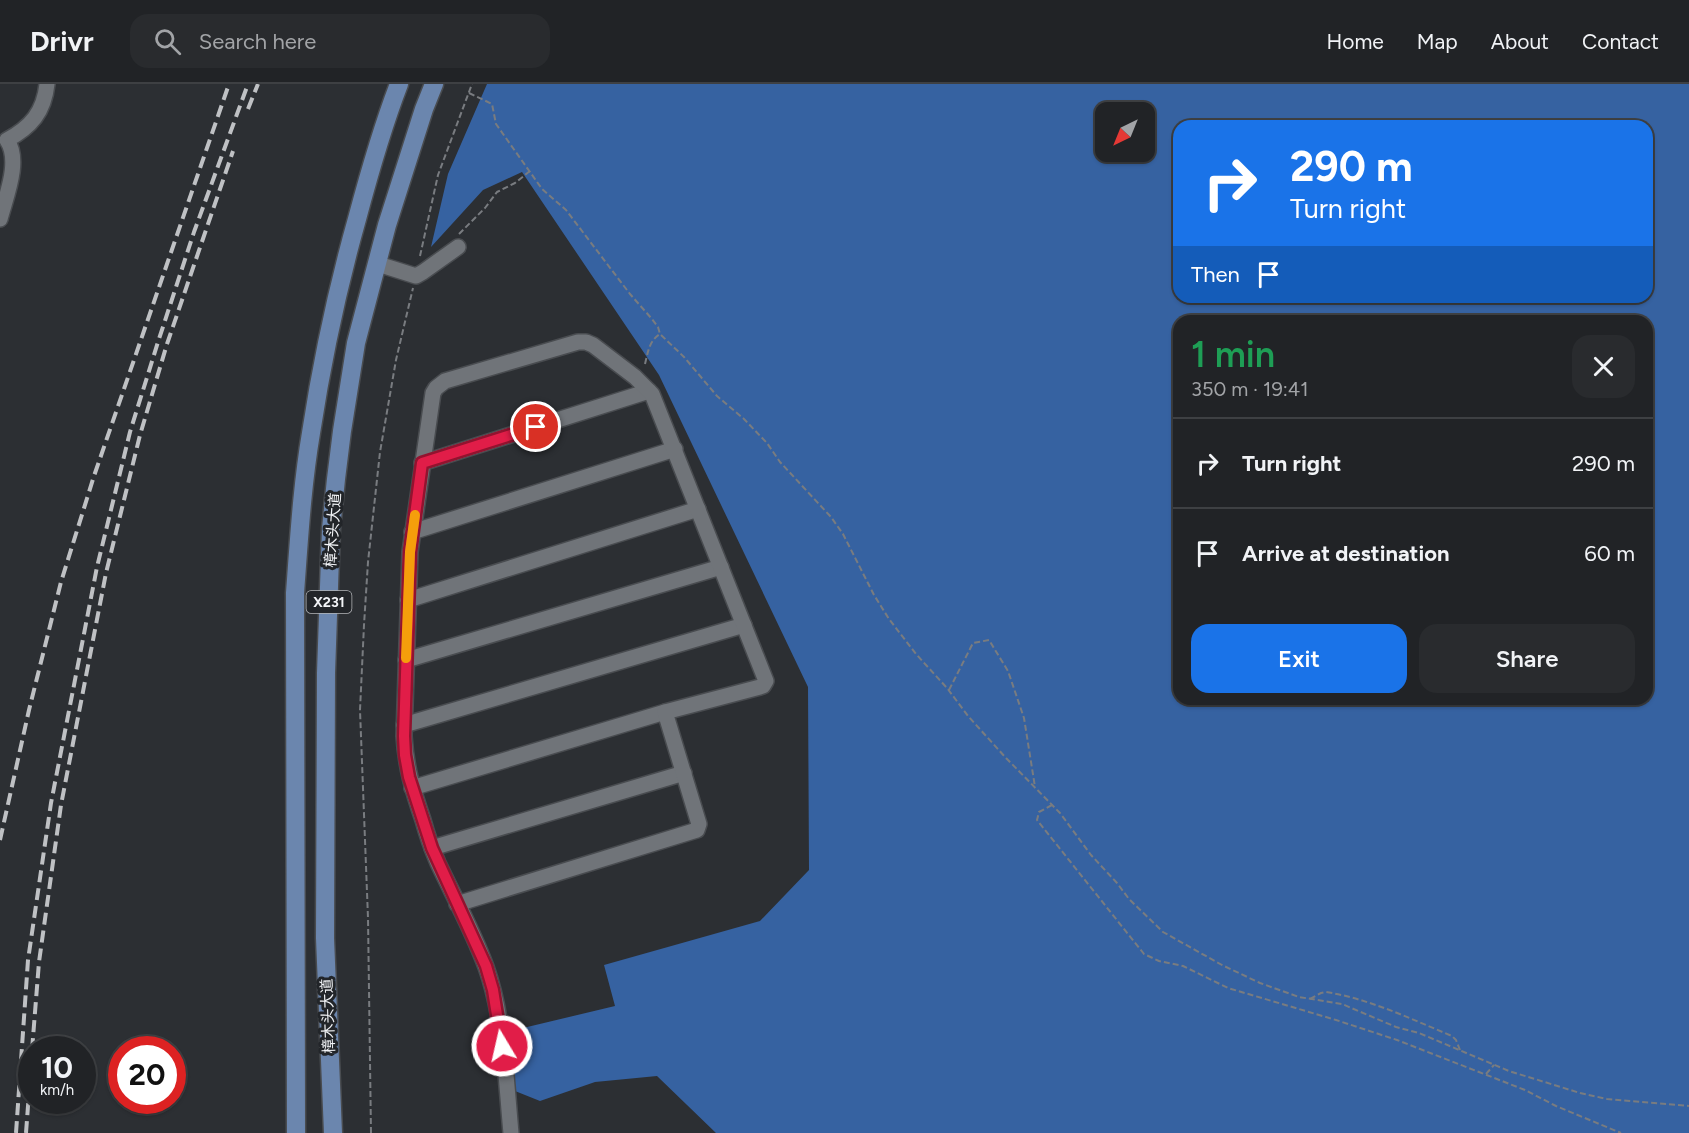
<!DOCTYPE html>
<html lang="en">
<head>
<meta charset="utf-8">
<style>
	body { margin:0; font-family:Figtree,"Noto Sans SC",sans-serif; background:#292b2e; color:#f1f3f6; height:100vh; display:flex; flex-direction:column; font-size:22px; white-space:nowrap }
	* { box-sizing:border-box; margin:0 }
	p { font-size:20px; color:#a2a4a7 }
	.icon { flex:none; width:33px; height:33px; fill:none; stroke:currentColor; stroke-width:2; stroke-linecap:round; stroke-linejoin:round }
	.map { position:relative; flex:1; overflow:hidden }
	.details { position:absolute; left:1173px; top:231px; width:480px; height:390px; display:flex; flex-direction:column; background:#212326; border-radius:18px; box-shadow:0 2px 4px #0004,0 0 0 2px #3e4043 }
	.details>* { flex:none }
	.banner { position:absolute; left:1173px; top:36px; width:480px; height:183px; border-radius:18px; box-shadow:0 2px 4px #0004,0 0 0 2px #3e4043; background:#1a73e8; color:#fff; overflow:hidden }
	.needle { width:39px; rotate:223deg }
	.buttons { position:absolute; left:1095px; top:18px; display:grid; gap:12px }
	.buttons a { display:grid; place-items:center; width:60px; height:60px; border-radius:12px; background:#212326; box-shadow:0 2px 4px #0004,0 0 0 2px #3e4043; font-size:30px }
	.speed { position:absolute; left:18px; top:952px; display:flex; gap:12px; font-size:30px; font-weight:700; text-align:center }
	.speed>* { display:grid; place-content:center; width:78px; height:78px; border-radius:50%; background:#212326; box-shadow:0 2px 4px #0004,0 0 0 2px #3e4043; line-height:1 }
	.speed small { font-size:15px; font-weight:400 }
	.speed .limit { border:9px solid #d22; background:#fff; color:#111 }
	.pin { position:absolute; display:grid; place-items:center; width:51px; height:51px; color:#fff; margin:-26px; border:3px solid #fff; border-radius:50%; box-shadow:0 2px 6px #0007 }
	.me { position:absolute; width:66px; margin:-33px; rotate:351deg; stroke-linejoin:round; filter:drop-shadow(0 0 4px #0008) }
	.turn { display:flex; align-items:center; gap:21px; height:126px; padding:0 18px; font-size:27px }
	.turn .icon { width:78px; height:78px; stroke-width:2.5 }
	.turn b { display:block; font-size:42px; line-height:51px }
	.then { display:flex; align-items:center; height:57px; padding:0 18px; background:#0003; gap:12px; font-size:22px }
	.round { display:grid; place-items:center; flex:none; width:63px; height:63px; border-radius:18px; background:#292b2e }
	.head { display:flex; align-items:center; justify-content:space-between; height:102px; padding:0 18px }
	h1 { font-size:36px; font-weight:600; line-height:45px; color:#1e9e55 }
	.cta { display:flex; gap:12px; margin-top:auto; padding:12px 18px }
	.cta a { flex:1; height:69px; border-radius:18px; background:#1a73e8; color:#fff; font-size:24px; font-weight:600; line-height:69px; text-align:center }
	.cta a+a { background:#292b2e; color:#f1f3f6 }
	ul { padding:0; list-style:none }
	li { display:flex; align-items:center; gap:18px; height:90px; padding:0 18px; border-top:2px solid #3e4043 }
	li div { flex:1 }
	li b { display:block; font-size:22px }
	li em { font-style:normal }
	header { display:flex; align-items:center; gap:36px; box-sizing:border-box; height:84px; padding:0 30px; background:#212326; border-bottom:2px solid #3e4043 }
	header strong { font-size:28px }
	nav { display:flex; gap:33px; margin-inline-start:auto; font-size:21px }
	.search { width:420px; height:54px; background:#292b2e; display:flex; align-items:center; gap:15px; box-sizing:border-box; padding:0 21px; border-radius:18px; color:#a2a4a7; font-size:22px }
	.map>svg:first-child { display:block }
	.forest { fill:#3662a1; fill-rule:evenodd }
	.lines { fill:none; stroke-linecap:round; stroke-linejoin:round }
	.minor-casing { stroke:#494c50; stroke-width:18 }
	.major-casing { stroke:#494c50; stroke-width:21 }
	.path { stroke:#797c80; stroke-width:2; stroke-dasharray:6 3; stroke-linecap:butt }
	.minor { stroke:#707479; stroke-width:15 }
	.major { stroke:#6b86ae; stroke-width:18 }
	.rail { stroke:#bfc1c4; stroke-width:4; stroke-dasharray:12 6; stroke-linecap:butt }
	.route-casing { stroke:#92132f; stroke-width:15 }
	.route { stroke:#e11d48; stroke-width:10 }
	.slow { stroke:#f59e0b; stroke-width:10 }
	.labels { text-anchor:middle; stroke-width:6; stroke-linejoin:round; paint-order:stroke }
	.shield { fill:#222529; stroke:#b4b6b9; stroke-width:1.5 }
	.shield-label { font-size:14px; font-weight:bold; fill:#f2f4f7 }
	.street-label { font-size:15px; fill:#f2f4f7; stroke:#222529 }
</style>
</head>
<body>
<header>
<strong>Drivr</strong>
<div class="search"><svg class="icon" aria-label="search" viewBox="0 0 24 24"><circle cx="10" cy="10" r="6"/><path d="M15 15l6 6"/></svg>Search here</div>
<nav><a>Home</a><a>Map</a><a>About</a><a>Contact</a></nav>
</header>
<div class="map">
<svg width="1689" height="1049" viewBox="0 0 1689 1049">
	<rect width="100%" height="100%" fill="#2c2f33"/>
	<path class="forest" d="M 487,0 L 1689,0 L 1689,1049 L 716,1049 L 657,992 L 595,998 L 540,1017 L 515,1007 L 513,957 L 523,944 L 615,922 L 604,881 L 760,837 L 809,786 L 808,603 L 659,291 L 522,88 L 483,106 L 431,163 L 448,90 ZM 1106,28 L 1144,28 L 1144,68 L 1106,68 ZM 1179,42 L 1647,42 L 1647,213 L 1179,213 ZM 1179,237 L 1647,237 L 1647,615 L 1179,615 Z"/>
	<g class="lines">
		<defs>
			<g id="minor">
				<path d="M 0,135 C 6,112 21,77 7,56 C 31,43 44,28 47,0"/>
				<path d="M 378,180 L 416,192 L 423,188 L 458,163"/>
				<path d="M 422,379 L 649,307"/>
				<path d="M 412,448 L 675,365"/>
				<path d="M 408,516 L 698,425"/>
				<path d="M 406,576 L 721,483"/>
				<path d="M 404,641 L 744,541"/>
				<path d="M 412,704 L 665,628"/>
				<path d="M 432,764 L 684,689"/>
				<path d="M 457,820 L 697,746 L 699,740 L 665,628 L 760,603 L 763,602 L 766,597 L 652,310 L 635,293 L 593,261 L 586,258 L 578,258 L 445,297 L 436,304 L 433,309 L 410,468 L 404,652 C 406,684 413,707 423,736 C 427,751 432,765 438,779 C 454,813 473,847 486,883 C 504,933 506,996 511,1049"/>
			</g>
			<g id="major">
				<path d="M 296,1049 L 295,509 C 299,456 302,402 311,349 C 322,277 337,206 357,135 C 369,90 382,44 399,0"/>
				<path d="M 333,1049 L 325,854 L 326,589 L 331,445 L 336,395 L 342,347 L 356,259 L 387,141 L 424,25 L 434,0"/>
			</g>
		</defs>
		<use href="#minor" class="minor-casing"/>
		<use href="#major" class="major-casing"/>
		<g class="path">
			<path d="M 469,9 L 492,20 L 496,40 L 542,105 L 566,126 L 630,210 L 652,235 L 658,243 L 660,250 L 684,273 L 717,312 L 744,335 L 767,359 L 780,378 L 831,433 L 843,450 L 874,511 L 889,535 L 916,570 L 947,604 L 968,632 L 1006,674 L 1060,729 L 1091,771 L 1117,799 L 1129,815 L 1163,848 L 1222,881 L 1260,899 L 1299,913 L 1342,920 L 1396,943 L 1419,949 L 1509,987 L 1580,1009 L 1607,1015 L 1689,1022"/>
			<path d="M 459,150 L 485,124 L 497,108 L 515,99 L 530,87"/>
			<path d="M 420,172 L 438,91 L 472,0"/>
			<path d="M 645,280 C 648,268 649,257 660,250"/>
			<path d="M 949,606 L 973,559 L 989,556 L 1008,587 L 1024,634 L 1035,703"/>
			<path d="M 1052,721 L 1039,728 L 1037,736 L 1144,870 L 1159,877 L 1183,882 L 1228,904 L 1336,936 L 1397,956 L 1525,1006 L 1556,1022 L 1621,1049"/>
			<path d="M 1310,915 L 1321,909 L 1326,908 C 1370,915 1411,935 1452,952 L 1456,956 L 1460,966"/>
			<path d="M 1486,990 L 1494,981"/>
			<path d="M 371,1049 L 368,834 L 360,626 L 364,541 L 368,478 L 380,368 L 396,276 L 413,204"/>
		</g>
		<use href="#minor" class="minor"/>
		<use href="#major" class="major"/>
		<g class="rail">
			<path d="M 248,25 L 258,0"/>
			<path d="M 0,756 L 29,626 L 61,498 L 94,392 L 229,0"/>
			<path d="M 32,966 L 39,878 L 61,721 L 106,489 L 140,351 L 167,260 L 233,67"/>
			<path d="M 16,1049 L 28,876 L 51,719 L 97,483 L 130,348 L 158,258 L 194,148 L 248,0"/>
			<path d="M 26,1049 L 32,968"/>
		</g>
	</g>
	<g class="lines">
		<defs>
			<path id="route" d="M 502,962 L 493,906 L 486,882 L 432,764 L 409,693 L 405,671 L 404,652 L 410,468 L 422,379 L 536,343"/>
		</defs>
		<use href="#route" class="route-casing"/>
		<use href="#route" class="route"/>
		<path class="slow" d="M 406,574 L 410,468 L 415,431"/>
	</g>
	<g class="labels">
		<rect class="shield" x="306.5" y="507" width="45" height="22" rx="4.5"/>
		<g class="shield-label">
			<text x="329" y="523">X231</text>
		</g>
		<g class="street-label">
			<text transform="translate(333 446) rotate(-86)" y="5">樟木头大道</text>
			<text transform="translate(328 932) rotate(-92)" y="5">樟木头大道</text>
		</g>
	</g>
</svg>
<div class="buttons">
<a><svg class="needle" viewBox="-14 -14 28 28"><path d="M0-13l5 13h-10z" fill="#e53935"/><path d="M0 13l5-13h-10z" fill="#a2a4a7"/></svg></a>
</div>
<div class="speed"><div>10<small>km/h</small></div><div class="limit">20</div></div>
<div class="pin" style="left:536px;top:343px;background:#d93025"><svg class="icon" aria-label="arrive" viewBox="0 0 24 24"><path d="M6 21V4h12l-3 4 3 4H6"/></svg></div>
<svg class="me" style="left:502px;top:962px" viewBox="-20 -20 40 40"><circle r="17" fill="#e11d48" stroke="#fff" stroke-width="3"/><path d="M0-11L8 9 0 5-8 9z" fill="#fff"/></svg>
<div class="banner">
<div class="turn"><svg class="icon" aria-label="right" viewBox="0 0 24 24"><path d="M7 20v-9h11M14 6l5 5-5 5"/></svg><div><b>290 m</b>Turn right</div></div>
<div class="then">Then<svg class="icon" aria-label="arrive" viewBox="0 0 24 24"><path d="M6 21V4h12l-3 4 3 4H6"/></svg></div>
</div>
<section class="details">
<div class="head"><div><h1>1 min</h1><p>350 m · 19:41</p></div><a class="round"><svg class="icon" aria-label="close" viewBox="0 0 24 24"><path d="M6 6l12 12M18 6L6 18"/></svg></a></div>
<ul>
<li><svg class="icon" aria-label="right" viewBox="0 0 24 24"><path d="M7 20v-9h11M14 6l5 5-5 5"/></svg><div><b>Turn right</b></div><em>290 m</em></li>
<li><svg class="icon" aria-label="arrive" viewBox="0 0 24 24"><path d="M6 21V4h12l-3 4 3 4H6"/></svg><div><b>Arrive at destination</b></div><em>60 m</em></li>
</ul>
<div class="cta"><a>Exit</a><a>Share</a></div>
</section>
</div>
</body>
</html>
